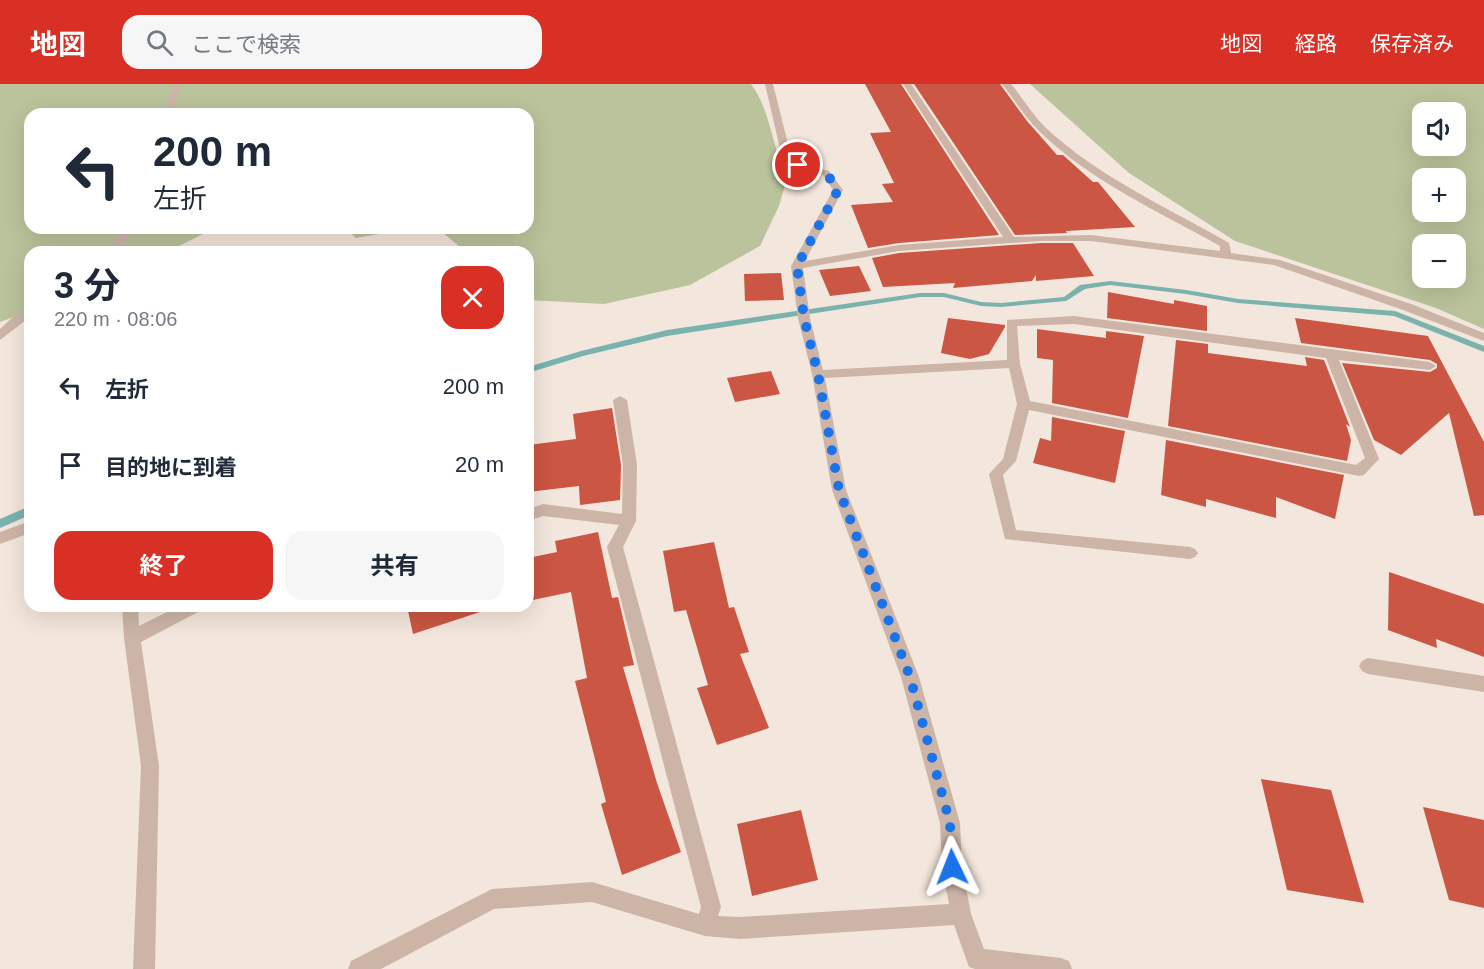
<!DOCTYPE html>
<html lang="ja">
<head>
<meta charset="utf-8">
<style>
	body { margin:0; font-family:Helvetica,"Noto Sans JP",sans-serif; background:#f6f6f7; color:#1f2937; height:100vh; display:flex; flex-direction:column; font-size:22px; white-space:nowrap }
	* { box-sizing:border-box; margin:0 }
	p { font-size:20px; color:#747a83 }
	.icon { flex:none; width:33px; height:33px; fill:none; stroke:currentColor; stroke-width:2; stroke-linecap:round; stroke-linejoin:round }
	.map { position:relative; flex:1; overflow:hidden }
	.sheet { position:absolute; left:24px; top:162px; width:510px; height:366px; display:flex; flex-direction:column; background:#fff; border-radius:18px; box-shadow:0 6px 24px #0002 }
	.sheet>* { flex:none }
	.banner { position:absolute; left:24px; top:24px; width:510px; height:126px; border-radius:18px; box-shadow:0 6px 24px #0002; background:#fff; color:#1f2937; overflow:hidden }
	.fabs { position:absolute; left:1412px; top:18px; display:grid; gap:12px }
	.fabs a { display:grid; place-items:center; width:54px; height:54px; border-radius:12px; background:#fff; box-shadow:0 6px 24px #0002; font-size:30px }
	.pin { position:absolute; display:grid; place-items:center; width:51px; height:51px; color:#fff; margin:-26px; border:3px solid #fff; border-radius:50%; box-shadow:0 2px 6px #0007 }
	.me { position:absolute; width:66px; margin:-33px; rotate:358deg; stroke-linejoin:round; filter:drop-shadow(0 0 4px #0008) }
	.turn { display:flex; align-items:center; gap:21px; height:126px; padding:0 30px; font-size:27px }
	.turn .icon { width:78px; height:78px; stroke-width:2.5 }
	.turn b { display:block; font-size:42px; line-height:51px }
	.round { display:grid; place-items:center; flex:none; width:63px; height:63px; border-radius:18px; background:#f6f6f7 }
	.summary { display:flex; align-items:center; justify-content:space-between; height:102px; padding:0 30px }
	h1 { font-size:36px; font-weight:700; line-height:45px }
	.button { display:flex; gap:12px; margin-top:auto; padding:12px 30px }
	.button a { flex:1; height:69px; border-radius:18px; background:#d93025; color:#fff; font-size:24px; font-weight:700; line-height:69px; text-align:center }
	.button a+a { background:#f6f6f7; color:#1f2937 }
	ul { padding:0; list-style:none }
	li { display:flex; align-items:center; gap:18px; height:78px; padding:0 30px }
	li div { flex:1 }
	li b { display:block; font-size:22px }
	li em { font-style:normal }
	header { display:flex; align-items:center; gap:36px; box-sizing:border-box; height:84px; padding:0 30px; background:#d93025; color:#fff }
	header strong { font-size:28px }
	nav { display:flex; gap:33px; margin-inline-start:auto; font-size:21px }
	.search { width:420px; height:54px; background:#f6f6f7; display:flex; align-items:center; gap:15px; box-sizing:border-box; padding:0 21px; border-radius:18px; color:#747a83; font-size:22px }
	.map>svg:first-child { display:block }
	.green { fill:#bac39b; fill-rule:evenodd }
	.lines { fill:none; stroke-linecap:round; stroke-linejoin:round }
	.stream { fill:#7ab2ae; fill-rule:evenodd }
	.building { fill:#cb5643 }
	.minor { fill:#ccb5a7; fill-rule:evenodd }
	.route { stroke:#1a73e8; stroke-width:10; stroke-dasharray:0 18 }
</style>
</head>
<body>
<header>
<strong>地図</strong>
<div class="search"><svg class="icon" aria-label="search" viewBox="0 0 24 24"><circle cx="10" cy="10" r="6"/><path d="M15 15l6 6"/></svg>ここで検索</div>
<nav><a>地図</a><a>経路</a><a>保存済み</a></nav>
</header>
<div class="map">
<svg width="1484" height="885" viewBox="0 0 1484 885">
	<rect width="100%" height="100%" fill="#f3e6dc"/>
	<g class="green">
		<path d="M 0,0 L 751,0 C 771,27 772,64 787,94 L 779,122 L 760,162 L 690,201 L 604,220 L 528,216 L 528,168 L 466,168 L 437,144 L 528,144 L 528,30 L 30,30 L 30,144 L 228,144 L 209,147 L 167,168 L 30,168 L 30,227 L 0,238 Z"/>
		<path d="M 1030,0 L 1484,0 L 1484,245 L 1436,224 L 1235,157 L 1129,89 ZM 1422,28 L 1455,28 L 1455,62 L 1422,62 ZM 1455,94 L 1455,128 L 1422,128 L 1422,94 ZM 1422,160 L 1455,160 L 1455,194 L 1422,194 Z"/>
		<path d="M 345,144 L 414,144 L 356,154 Z"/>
	</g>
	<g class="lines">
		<g class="stream">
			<path d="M 1110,197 L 1186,206 L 1238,215 L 1395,227 L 1484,262 L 1484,268 L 1394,232 L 1238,219 L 1186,210 L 1110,201 L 1085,205 L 1066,217 L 1001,223 L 981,222 L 944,213 L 920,213 L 667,252 L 583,272 L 528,289 L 528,283 L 581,267 L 667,246 L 920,209 L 944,209 L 981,218 L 1001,219 L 1064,213 L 1080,201 Z"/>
			<path d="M 30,422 L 30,431 L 0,444 L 0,435 Z"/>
		</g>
	</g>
	<g class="building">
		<path d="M 865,0 L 901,0 L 999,151 L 899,159 L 868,164 L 851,121 L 893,118 L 882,100 L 894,99 L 870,49 L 891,48 Z"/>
		<path d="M 914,0 L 1000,0 L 1027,37 L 1057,71 L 1063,71 L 1093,98 L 1098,98 L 1135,143 L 1066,147 L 1067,149 L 1015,151 Z"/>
		<path d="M 1041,159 L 1073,159 L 1094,192 L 1036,197 L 1036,191 L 1032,197 L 953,204 L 955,199 L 883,203 L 872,174 L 899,169 Z"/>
		<path d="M 859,182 L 871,207 L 830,212 L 819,186 Z"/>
		<path d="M 781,189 L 784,216 L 745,217 L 744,190 Z"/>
		<path d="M 1108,208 L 1174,220 L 1174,216 L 1207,222 L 1207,247 L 1107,234 Z"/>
		<path d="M 948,234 L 1005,241 L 1005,243 L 989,270 L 970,275 L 941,269 Z"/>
		<path d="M 1295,234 L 1428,252 L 1484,358 L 1484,431 L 1474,432 L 1449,329 L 1401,371 L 1374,356 L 1342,279 L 1430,288 L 1437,284 L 1437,280 L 1430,276 L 1301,259 Z"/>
		<path d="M 1037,245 L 1106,254 L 1106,247 L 1144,252 L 1128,334 L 1052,319 L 1053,276 L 1037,274 Z"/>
		<path d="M 1176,256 L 1208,260 L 1208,269 L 1307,282 L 1305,273 L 1324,276 L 1350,343 L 1346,340 L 1351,356 L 1347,377 L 1168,342 Z"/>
		<path d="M 771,287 L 780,310 L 735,318 L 727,294 Z"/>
		<path d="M 612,324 L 621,381 L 620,416 L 580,421 L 579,402 L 528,408 L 528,361 L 576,355 L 573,330 Z"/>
		<path d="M 1052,333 L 1125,347 L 1115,399 L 1033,379 L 1040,354 L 1051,357 Z"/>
		<path d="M 1166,356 L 1344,391 L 1335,435 L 1276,413 L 1276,434 L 1206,415 L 1206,423 L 1161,411 Z"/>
		<path d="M 598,448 L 612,514 L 618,513 L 634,581 L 623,583 L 657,699 L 681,768 L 622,791 L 601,720 L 606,718 L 575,597 L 587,594 L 571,508 L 528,517 L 528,474 L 557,468 L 555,457 Z"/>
		<path d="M 714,458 L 729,524 L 734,523 L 749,568 L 740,570 L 769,644 L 717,661 L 697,604 L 708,601 L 686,526 L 674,528 L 663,467 Z"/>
		<path d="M 1389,488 L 1484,520 L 1484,573 L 1436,555 L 1437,564 L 1388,546 Z"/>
		<path d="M 407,522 L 483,522 L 483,527 L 413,550 Z"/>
		<path d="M 1261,695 L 1331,706 L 1364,819 L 1287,806 Z"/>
		<path d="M 1423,723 L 1484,736 L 1484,824 L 1449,816 Z"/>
		<path d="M 801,726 L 818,796 L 752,812 L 737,740 Z"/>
	</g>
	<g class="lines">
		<g class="minor">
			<path d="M 173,0 L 181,0 L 173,30 L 165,30 Z"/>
			<path d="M 765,0 L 773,0 L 790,68 L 801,79 L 829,87 L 843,106 L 805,177 L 899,161 L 1003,153 L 903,0 L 911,0 L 1014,153 L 1091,151 L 1220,167 L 1220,162 C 1158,127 1090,97 1039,47 C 1025,33 1014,15 1002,0 L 1011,0 C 1023,14 1032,30 1045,43 C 1098,93 1167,123 1229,159 L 1231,169 L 1280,176 L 1411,220 L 1484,249 L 1484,257 L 1403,226 L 1274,181 L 1091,157 L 1041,157 L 899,167 L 803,184 L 810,234 L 823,286 L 1007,276 L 1007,236 L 1074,232 L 1430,278 L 1436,282 L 1430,286 L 1339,276 L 1379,375 L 1364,391 L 1359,392 L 1029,326 L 1016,377 L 1003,391 L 1016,446 L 1190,463 L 1195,465 L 1198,469 L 1195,473 L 1190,475 L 1005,455 L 989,390 L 1003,375 L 1017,320 L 1009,284 L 825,294 L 846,406 L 919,593 L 960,739 L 962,783 L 971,830 L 984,865 L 1061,874 L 1069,877 L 1072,885 L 975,885 L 969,883 L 954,841 L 740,855 L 705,852 L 592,818 L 494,825 L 381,885 L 348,885 L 351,877 L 492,805 L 592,798 L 699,830 L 701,823 L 607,463 L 619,441 L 543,432 L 528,437 L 528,425 L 543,420 L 622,430 L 623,381 L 613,316 L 620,312 L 627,316 L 637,381 L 636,437 L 623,463 L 721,823 L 718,832 L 740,833 L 949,820 L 942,783 L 940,739 L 901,593 L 832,406 L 812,290 L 798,234 L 791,182 L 833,106 L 823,91 L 795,83 L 781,69 ZM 1074,240 L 1326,274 L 1365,374 L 1356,381 L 1030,317 L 1020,280 L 1017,242 Z"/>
			<path d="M 124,144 L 134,144 L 118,168 L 108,168 Z"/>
			<path d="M 30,224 L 30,233 L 0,256 L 0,245 L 15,231 Z"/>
			<path d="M 30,437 L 30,449 L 0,460 L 0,448 Z"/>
			<path d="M 122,522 L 138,522 L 139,542 L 179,522 L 202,522 L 200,527 L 141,558 L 159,682 L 155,885 L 133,885 L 141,682 L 124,554 Z"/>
			<path d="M 1368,574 L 1484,592 L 1484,608 L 1368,590 L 1362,587 L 1359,582 L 1362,577 Z"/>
		</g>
	</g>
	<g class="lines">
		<path class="route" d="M 798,81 L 826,89 L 838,106 L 797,182 L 804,234 L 818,290 L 839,406 L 910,593 L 950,739 L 952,783"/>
	</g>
</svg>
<div class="fabs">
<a><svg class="icon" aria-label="sound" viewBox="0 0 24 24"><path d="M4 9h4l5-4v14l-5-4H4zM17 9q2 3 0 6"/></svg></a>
<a>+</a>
<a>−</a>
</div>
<div class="pin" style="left:798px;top:81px;background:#d93025"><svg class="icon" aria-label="arrive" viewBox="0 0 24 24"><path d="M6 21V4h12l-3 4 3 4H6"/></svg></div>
<svg class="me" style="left:952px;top:783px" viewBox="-20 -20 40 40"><path d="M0-17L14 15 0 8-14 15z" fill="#1a73e8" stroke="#fff" stroke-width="4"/></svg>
<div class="banner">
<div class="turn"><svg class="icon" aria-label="left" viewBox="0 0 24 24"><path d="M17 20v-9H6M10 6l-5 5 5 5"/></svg><div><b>200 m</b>左折</div></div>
</div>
<section class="sheet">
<div class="summary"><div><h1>3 分</h1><p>220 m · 08:06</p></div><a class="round" style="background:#d93025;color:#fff"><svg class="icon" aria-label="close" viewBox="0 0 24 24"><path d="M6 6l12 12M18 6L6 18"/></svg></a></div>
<ul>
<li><svg class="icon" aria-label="left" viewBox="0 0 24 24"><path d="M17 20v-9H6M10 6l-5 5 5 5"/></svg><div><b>左折</b></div><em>200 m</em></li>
<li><svg class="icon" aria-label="arrive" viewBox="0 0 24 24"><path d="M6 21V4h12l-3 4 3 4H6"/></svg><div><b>目的地に到着</b></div><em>20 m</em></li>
</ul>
<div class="button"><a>終了</a><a>共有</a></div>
</section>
</div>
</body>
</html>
